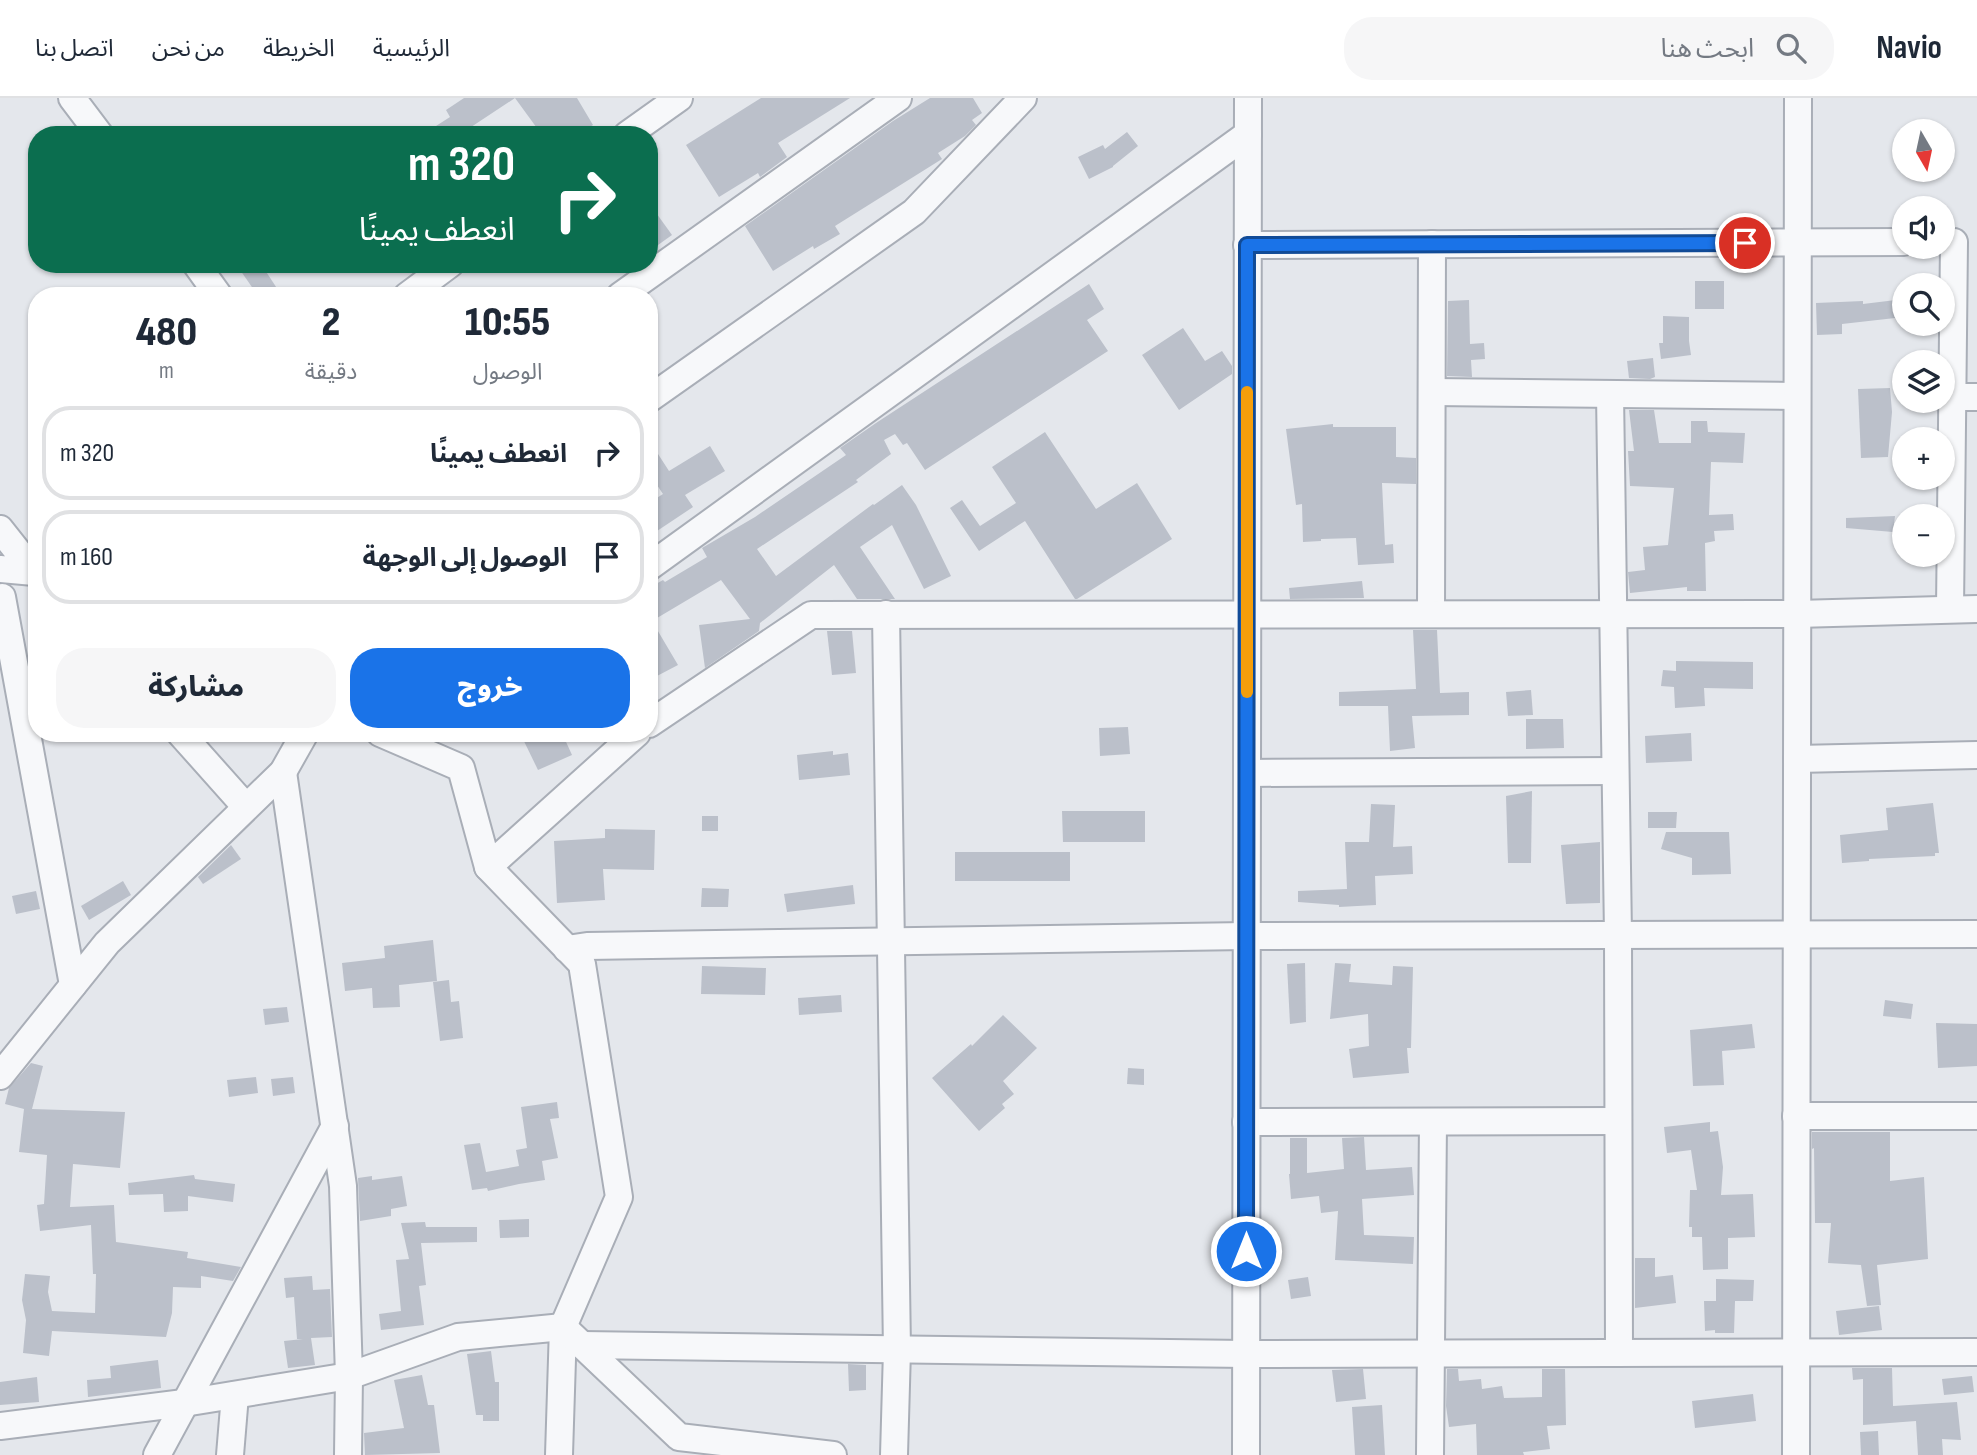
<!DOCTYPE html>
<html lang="ar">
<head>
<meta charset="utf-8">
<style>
	body { margin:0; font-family:"Sofia Sans Condensed","Noto Sans Arabic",sans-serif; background:#f6f6f7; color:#1f2937; direction:rtl; height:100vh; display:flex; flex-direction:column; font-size:26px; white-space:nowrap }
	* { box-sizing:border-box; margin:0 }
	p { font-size:23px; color:#747a83 }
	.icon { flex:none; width:38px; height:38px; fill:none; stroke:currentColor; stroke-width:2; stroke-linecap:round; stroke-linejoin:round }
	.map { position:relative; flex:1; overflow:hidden; direction:ltr }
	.sheet { position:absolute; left:28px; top:189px; width:630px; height:455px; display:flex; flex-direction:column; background:#fff; border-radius:28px; box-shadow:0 2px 5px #0004; direction:rtl }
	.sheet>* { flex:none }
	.hud { position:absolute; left:28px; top:28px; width:630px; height:147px; border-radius:28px; box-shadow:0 2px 5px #0004; direction:rtl; background:#0b6e4f; color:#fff; overflow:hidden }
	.needle { width:46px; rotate:171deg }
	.controls { position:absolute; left:1892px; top:21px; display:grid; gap:14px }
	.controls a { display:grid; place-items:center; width:63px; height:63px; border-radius:50%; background:#fff; box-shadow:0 2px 5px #0004; font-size:35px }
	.pin { position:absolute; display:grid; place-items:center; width:60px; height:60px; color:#fff; margin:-30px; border:4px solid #fff; border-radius:50%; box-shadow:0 2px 7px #0007 }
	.me { position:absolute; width:77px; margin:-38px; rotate:0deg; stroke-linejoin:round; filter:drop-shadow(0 0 5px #0008) }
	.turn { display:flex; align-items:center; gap:24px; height:147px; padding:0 28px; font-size:32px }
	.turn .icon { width:91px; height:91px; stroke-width:2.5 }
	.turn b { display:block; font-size:49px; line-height:60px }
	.eta { display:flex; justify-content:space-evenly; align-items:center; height:119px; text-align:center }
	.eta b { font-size:42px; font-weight:800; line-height:49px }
	.action { display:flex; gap:14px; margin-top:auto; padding:14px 28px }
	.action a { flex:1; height:80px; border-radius:28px; background:#1a73e8; color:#fff; font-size:28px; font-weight:800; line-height:80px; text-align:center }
	.action a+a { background:#f6f6f7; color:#1f2937 }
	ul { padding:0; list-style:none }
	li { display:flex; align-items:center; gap:21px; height:94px; margin:0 14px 10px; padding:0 14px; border:4px solid #e0e1e3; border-radius:28px }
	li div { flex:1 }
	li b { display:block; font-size:26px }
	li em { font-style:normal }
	header { display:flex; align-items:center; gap:42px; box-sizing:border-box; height:98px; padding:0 35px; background:#fff; border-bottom:2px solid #e0e1e3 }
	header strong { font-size:33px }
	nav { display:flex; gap:38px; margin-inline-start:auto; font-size:24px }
	.search { width:490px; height:63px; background:#f6f6f7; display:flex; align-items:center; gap:18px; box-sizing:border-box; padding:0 24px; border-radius:28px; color:#747a83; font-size:26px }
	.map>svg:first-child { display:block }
	.building { fill:#bbc0ca }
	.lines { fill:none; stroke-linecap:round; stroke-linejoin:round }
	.minor-casing { stroke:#a9aeb7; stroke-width:30 }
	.minor { stroke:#f7f8fa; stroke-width:26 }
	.route-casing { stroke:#114b97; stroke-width:18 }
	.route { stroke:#1a73e8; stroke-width:12 }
	.slow { stroke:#f59e0b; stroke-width:12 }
</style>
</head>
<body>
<header>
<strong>Navio</strong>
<div class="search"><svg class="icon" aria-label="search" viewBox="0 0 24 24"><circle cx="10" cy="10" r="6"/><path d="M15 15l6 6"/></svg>ابحث هنا</div>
<nav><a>الرئيسية</a><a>الخريطة</a><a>من نحن</a><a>اتصل بنا</a></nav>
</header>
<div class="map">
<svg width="1977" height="1357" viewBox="0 0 1977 1357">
	<rect width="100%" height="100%" fill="#e4e7ec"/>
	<g class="building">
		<path d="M 464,0 L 577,0 L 593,27 L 577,37 L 542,37 L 515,0 L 459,37 L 422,37 L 450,19 L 446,12 Z"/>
		<path d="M 761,0 L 850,0 L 778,45 L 787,59 L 760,79 L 758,75 L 719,99 L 686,47 Z"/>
		<path d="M 930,0 L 973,0 L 982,15 L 972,22 L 976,27 L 965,38 L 938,55 L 942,61 L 835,128 L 840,136 L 814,151 L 813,148 L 773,173 L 745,128 L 893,23 Z"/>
		<path d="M 1127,34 L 1138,48 L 1113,68 L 1113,69 L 1089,81 L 1078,59 L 1103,47 L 1105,51 Z"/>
		<path d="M 649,105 L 672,137 L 658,147 L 649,135 Z"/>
		<path d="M 236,166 L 261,166 L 282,198 L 258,198 Z"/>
		<rect x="1695" y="183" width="29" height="28"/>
		<path d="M 1089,186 L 1104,211 L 1087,222 L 1108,253 L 925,372 L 907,345 L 903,347 L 895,336 L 884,342 L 891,356 L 856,382 L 858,384 L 757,451 L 776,478 L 873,406 L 874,407 L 902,387 L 916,407 L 951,478 L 924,491 L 892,427 L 860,449 L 895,501 L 857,501 L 834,467 L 760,525 L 759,533 L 705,570 L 699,527 L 750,521 L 721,482 L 652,523 L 678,567 L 657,578 L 649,566 L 649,490 L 663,482 L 665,484 L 707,459 L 702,450 L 755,419 L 846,357 L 840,350 L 876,325 Z"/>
		<path d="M 1904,201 L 1904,219 L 1842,226 L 1842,236 L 1817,237 L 1816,205 L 1863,203 L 1863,206 Z"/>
		<path d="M 1469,202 L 1470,246 L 1484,245 L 1485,261 L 1471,262 L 1472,279 L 1447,278 L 1448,203 Z"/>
		<path d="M 1663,218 L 1689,219 L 1689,243 L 1691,257 L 1661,261 L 1659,245 L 1663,245 Z"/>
		<path d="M 1183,230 L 1205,263 L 1222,253 L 1232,268 L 1232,276 L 1179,312 L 1142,257 Z"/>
		<path d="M 1653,260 L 1655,279 L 1650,281 L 1629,280 L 1627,263 Z"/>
		<path d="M 1890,290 L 1892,314 L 1888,359 L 1861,360 L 1858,291 Z"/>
		<path d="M 1629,312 L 1654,312 L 1659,345 L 1691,345 L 1691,323 L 1707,323 L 1708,334 L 1745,335 L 1743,365 L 1711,364 L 1709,417 L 1733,416 L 1734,432 L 1714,433 L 1715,443 L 1705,445 L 1706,493 L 1687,493 L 1687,489 L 1630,495 L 1628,474 L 1645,472 L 1643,449 L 1668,447 L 1674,390 L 1630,388 L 1628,353 L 1634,353 Z"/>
		<path d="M 1333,326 L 1333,329 L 1396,329 L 1396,359 L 1416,360 L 1416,386 L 1382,385 L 1385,447 L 1393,446 L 1394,465 L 1358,467 L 1356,440 L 1321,441 L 1321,443 L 1303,444 L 1302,406 L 1296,407 L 1286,331 Z"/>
		<path d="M 1045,334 L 1096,411 L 1137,385 L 1172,441 L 1077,501 L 1075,501 L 1025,423 L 979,453 L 950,410 L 962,402 L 980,428 L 1016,405 L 992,369 Z"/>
		<path d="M 649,342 L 669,373 L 710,348 L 725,373 L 685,397 L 693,409 L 657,433 L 649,421 L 649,405 L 663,396 L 649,375 Z"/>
		<path d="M 1895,418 L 1893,434 L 1846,430 L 1846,420 Z"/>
		<path d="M 1362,483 L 1364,500 L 1290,501 L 1289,490 Z"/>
		<path d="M 1413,532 L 1437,532 L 1440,595 L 1469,594 L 1469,617 L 1412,618 L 1415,650 L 1390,653 L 1388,608 L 1339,608 L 1339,594 L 1416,591 Z"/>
		<path d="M 827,533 L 852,533 L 856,575 L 832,577 Z"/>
		<path d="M 1676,563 L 1753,564 L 1753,591 L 1704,590 L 1705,608 L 1675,610 L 1674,589 L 1661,588 L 1663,572 L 1676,573 Z"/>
		<path d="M 1531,592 L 1533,617 L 1508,618 L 1506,594 Z"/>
		<path d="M 1526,621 L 1563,621 L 1564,650 L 1526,651 Z"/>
		<path d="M 1128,629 L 1130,656 L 1100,658 L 1099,630 Z"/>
		<path d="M 520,635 L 562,635 L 572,657 L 538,672 Z"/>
		<path d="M 1691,635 L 1692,663 L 1646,665 L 1645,638 Z"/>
		<path d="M 833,653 L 833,657 L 848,655 L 850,677 L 799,682 L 797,657 Z"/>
		<path d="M 1532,693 L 1531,765 L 1508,765 L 1506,698 Z"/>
		<path d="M 1933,705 L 1939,755 L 1935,755 L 1935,758 L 1869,761 L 1869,763 L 1842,765 L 1840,737 L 1888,732 L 1886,710 Z"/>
		<path d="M 1371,706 L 1395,707 L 1393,749 L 1412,748 L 1413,776 L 1375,778 L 1376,807 L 1339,809 L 1339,807 L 1298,804 L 1298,793 L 1347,791 L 1345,744 L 1369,744 Z"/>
		<path d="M 1062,713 L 1145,713 L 1145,744 L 1063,744 Z"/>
		<path d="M 1648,714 L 1677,714 L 1676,730 L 1648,730 Z"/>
		<rect x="702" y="718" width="16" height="15"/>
		<path d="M 605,731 L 655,732 L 654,772 L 603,771 L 605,802 L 557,805 L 554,743 L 605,740 Z"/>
		<path d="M 1666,734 L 1729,734 L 1731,776 L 1692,777 L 1692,760 L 1661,751 Z"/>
		<path d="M 1600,744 L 1600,805 L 1566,806 L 1561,747 Z"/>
		<path d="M 231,747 L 241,761 L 203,786 L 198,779 Z"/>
		<rect x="955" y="754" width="115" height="29"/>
		<path d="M 123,783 L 131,797 L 89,822 L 81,808 Z"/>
		<path d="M 853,787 L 855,806 L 787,814 L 784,796 Z"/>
		<path d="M 702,790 L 729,791 L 728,809 L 701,809 Z"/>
		<path d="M 36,793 L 40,811 L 16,816 L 12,798 Z"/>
		<path d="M 433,842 L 437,883 L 399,887 L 400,909 L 373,910 L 372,890 L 345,893 L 342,865 L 385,860 L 384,848 Z"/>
		<path d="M 1305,865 L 1306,924 L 1290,926 L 1287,866 Z"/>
		<path d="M 1335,865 L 1351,866 L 1349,884 L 1392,887 L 1393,868 L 1413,869 L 1411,950 L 1407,950 L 1409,975 L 1353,980 L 1349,951 L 1369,948 L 1368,916 L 1330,921 Z"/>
		<path d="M 702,868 L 766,870 L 765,897 L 701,896 Z"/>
		<path d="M 449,882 L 451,904 L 459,903 L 463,940 L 440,943 L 433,884 Z"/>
		<path d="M 841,897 L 842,914 L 799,917 L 798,900 Z"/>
		<path d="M 1885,902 L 1913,906 L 1911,921 L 1883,918 Z"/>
		<path d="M 287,909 L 289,924 L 265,927 L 263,911 Z"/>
		<path d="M 1003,917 L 1037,950 L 1003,983 L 1014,996 L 1002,1006 L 1005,1010 L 979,1033 L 932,980 L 971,946 L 972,948 Z"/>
		<path d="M 1936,925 L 1977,926 L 1977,968 L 1938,970 Z"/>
		<path d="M 1752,926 L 1755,950 L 1722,953 L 1724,987 L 1693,988 L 1690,932 Z"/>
		<path d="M 31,965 L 43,968 L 32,1011 L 125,1014 L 120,1070 L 73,1066 L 70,1109 L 114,1107 L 116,1144 L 188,1154 L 187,1160 L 241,1169 L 233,1183 L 201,1178 L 201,1190 L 173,1189 L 172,1215 L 166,1239 L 52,1233 L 49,1258 L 23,1255 L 26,1222 L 22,1202 L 25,1176 L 50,1178 L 48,1194 L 52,1213 L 95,1215 L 96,1176 L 93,1176 L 91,1127 L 40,1133 L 37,1107 L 44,1106 L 47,1057 L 19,1054 L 24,1011 L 5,1006 L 9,990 Z"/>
		<path d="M 1128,970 L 1144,971 L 1144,987 L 1127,986 Z"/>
		<path d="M 256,979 L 258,995 L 229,999 L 227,982 Z"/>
		<path d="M 293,979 L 295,995 L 273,998 L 271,981 Z"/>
		<path d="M 557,1004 L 559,1020 L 550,1021 L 558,1060 L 542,1063 L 545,1082 L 519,1086 L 488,1093 L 487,1090 L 472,1092 L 464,1047 L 480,1045 L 486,1074 L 519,1068 L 516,1052 L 527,1050 L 521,1009 Z"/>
		<path d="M 1710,1024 L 1710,1034 L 1718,1033 L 1723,1069 L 1721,1097 L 1753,1096 L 1755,1139 L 1728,1140 L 1728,1171 L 1703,1172 L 1702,1139 L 1692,1139 L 1692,1129 L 1689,1129 L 1690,1092 L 1697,1092 L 1691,1052 L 1667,1055 L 1664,1029 Z"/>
		<path d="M 1812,1034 L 1890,1034 L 1890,1083 L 1924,1079 L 1928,1161 L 1877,1167 L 1881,1207 L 1867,1208 L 1861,1167 L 1828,1165 L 1831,1125 L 1815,1125 L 1814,1050 L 1812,1051 Z"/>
		<path d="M 1364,1039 L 1366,1072 L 1412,1069 L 1414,1097 L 1362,1101 L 1364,1137 L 1414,1139 L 1413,1166 L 1335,1162 L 1338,1113 L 1321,1115 L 1319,1098 L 1291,1101 L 1289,1076 L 1290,1076 L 1290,1040 L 1307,1040 L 1307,1075 L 1344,1071 L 1342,1040 Z"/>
		<path d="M 194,1077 L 195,1081 L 235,1086 L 233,1104 L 188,1098 L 188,1113 L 164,1114 L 163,1096 L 129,1097 L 128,1085 Z"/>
		<path d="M 372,1078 L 372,1082 L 402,1078 L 407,1108 L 391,1111 L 391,1118 L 360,1123 L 358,1080 Z"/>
		<path d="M 529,1121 L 529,1139 L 500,1140 L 499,1122 Z"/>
		<path d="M 425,1124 L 426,1129 L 477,1129 L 477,1144 L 421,1145 L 426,1187 L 419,1188 L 424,1227 L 381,1232 L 379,1216 L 401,1213 L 396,1162 L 409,1161 L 401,1125 Z"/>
		<path d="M 1635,1160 L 1655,1160 L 1655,1179 L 1673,1177 L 1676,1205 L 1635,1210 Z"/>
		<path d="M 312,1178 L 313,1192 L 330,1191 L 332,1239 L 311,1240 L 315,1267 L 288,1270 L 284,1243 L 303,1241 L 297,1241 L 294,1199 L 286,1200 L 284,1180 Z"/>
		<path d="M 1308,1179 L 1311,1198 L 1291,1201 L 1288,1182 Z"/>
		<path d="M 1716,1181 L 1754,1182 L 1753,1203 L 1735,1203 L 1734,1235 L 1715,1235 L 1715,1232 L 1705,1233 L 1704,1203 L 1716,1203 Z"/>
		<path d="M 1879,1208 L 1882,1232 L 1839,1237 L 1836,1213 Z"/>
		<path d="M 491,1253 L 495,1284 L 499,1284 L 499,1323 L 483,1323 L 483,1317 L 476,1317 L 467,1256 Z"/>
		<path d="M 158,1262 L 161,1290 L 88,1299 L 87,1282 L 111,1280 L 110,1268 Z"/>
		<path d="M 848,1266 L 866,1267 L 866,1292 L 849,1293 Z"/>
		<path d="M 1852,1270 L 1892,1270 L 1893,1308 L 1957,1304 L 1961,1342 L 1942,1341 L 1943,1357 L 1918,1357 L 1916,1323 L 1863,1327 L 1863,1281 L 1853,1282 Z"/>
		<path d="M 1363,1271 L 1366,1301 L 1336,1304 L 1332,1272 Z"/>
		<path d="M 1447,1271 L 1458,1271 L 1459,1283 L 1481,1281 L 1482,1291 L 1502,1288 L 1504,1300 L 1542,1299 L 1542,1271 L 1565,1271 L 1566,1327 L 1547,1328 L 1550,1351 L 1523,1354 L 1524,1357 L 1477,1357 L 1476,1326 L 1449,1329 L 1446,1308 Z"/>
		<path d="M 422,1277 L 428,1307 L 434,1307 L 440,1355 L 365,1357 L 364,1335 L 404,1330 L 394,1282 Z"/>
		<path d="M 1972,1278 L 1974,1294 L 1944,1297 L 1942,1281 Z"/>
		<path d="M 37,1279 L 39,1304 L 0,1307 L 0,1284 Z"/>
		<path d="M 1753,1296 L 1756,1323 L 1695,1330 L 1692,1303 Z"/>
		<path d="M 1382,1307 L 1385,1357 L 1355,1357 L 1352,1309 Z"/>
		<path d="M 1878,1333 L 1879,1357 L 1861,1357 L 1860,1334 Z"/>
	</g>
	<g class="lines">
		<defs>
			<g id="minor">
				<path d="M 72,0 L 100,37"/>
				<path d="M 627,37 L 679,0"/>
				<path d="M 1247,147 L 1904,144"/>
				<path d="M 196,166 L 219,198"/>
				<path d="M 407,198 L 450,166"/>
				<path d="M 620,198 L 898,0"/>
				<path d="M 1432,294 L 1797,298"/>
				<path d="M 1610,296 L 1618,837 L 1619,1255"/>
				<path d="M 1952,299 L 1977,299"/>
				<path d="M 649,301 L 914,114 L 1023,0"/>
				<path d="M 0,431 L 34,474 L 0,471"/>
				<path d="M 649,469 L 1248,36"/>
				<path d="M 2,499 L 73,887"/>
				<path d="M 1950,511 L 1954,144"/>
				<path d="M 886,516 L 897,1252 L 894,1357"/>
				<path d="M 1431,516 L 1432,146"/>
				<path d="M 649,626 L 811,517 L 1797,516 L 1977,511"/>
				<path d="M 180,635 L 246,709"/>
				<path d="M 380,635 L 461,670 L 488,769 L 582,866 L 619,1099 L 563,1229 L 559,1357"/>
				<path d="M 1797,661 L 1977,657"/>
				<path d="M 283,674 L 343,1088 L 349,1278 L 348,1357"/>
				<path d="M 1247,675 L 1615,673"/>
				<path d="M 488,769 L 637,635"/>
				<path d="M 567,851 L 587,848 L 1246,838 L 1977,836"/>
				<path d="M 0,978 L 107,845 L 283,674 L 305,635"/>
				<path d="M 1796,1018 L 1977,1018"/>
				<path d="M 1246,1024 L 1618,1023"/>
				<path d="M 582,1247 L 1246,1256 L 1977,1254"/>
				<path d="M 0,1328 L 184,1305 L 349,1278 L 458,1239 L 563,1229 L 679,1339 L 833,1357"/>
				<path d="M 157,1357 L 335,1028"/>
				<path d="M 230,1357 L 235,1297"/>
				<path d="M 1246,1357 L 1248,0"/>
				<path d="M 1430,1357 L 1433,1024"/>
				<path d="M 1796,1357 L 1798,0"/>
			</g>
		</defs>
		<use href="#minor" class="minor-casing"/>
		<use href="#minor" class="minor"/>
	</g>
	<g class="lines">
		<defs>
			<path id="route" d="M 1246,1153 L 1247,147 L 1745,145"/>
		</defs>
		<use href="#route" class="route-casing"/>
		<use href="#route" class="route"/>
		<path class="slow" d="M 1247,594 L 1247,294"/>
	</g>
</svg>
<div class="controls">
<a><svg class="needle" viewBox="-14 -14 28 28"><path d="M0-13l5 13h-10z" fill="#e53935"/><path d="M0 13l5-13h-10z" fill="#747a83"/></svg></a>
<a><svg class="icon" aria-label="sound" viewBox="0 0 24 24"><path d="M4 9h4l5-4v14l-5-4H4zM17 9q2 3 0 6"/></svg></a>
<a><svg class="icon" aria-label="search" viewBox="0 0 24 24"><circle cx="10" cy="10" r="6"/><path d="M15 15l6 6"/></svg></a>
<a><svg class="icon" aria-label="layers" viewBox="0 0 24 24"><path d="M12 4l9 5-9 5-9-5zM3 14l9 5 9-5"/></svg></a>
<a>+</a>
<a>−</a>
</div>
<div class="pin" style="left:1745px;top:145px;background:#d93025"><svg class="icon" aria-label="arrive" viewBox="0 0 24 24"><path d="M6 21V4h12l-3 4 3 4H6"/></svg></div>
<svg class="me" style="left:1246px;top:1153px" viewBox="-20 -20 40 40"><circle r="17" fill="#1a73e8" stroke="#fff" stroke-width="3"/><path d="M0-11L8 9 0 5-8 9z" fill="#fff"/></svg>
<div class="hud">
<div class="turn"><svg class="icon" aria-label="right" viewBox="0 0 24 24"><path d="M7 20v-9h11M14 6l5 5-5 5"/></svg><div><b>320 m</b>انعطف يمينًا</div></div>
</div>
<section class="sheet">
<div class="eta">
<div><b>10:55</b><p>الوصول</p></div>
<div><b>2</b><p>دقيقة</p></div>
<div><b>480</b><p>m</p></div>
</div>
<ul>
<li><svg class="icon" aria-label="right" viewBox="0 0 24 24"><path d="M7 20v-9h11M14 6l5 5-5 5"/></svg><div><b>انعطف يمينًا</b></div><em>320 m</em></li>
<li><svg class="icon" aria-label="arrive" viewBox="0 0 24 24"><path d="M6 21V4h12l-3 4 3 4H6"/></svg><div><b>الوصول إلى الوجهة</b></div><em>160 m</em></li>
</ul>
<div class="action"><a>خروج</a><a>مشاركة</a></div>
</section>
</div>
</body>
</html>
